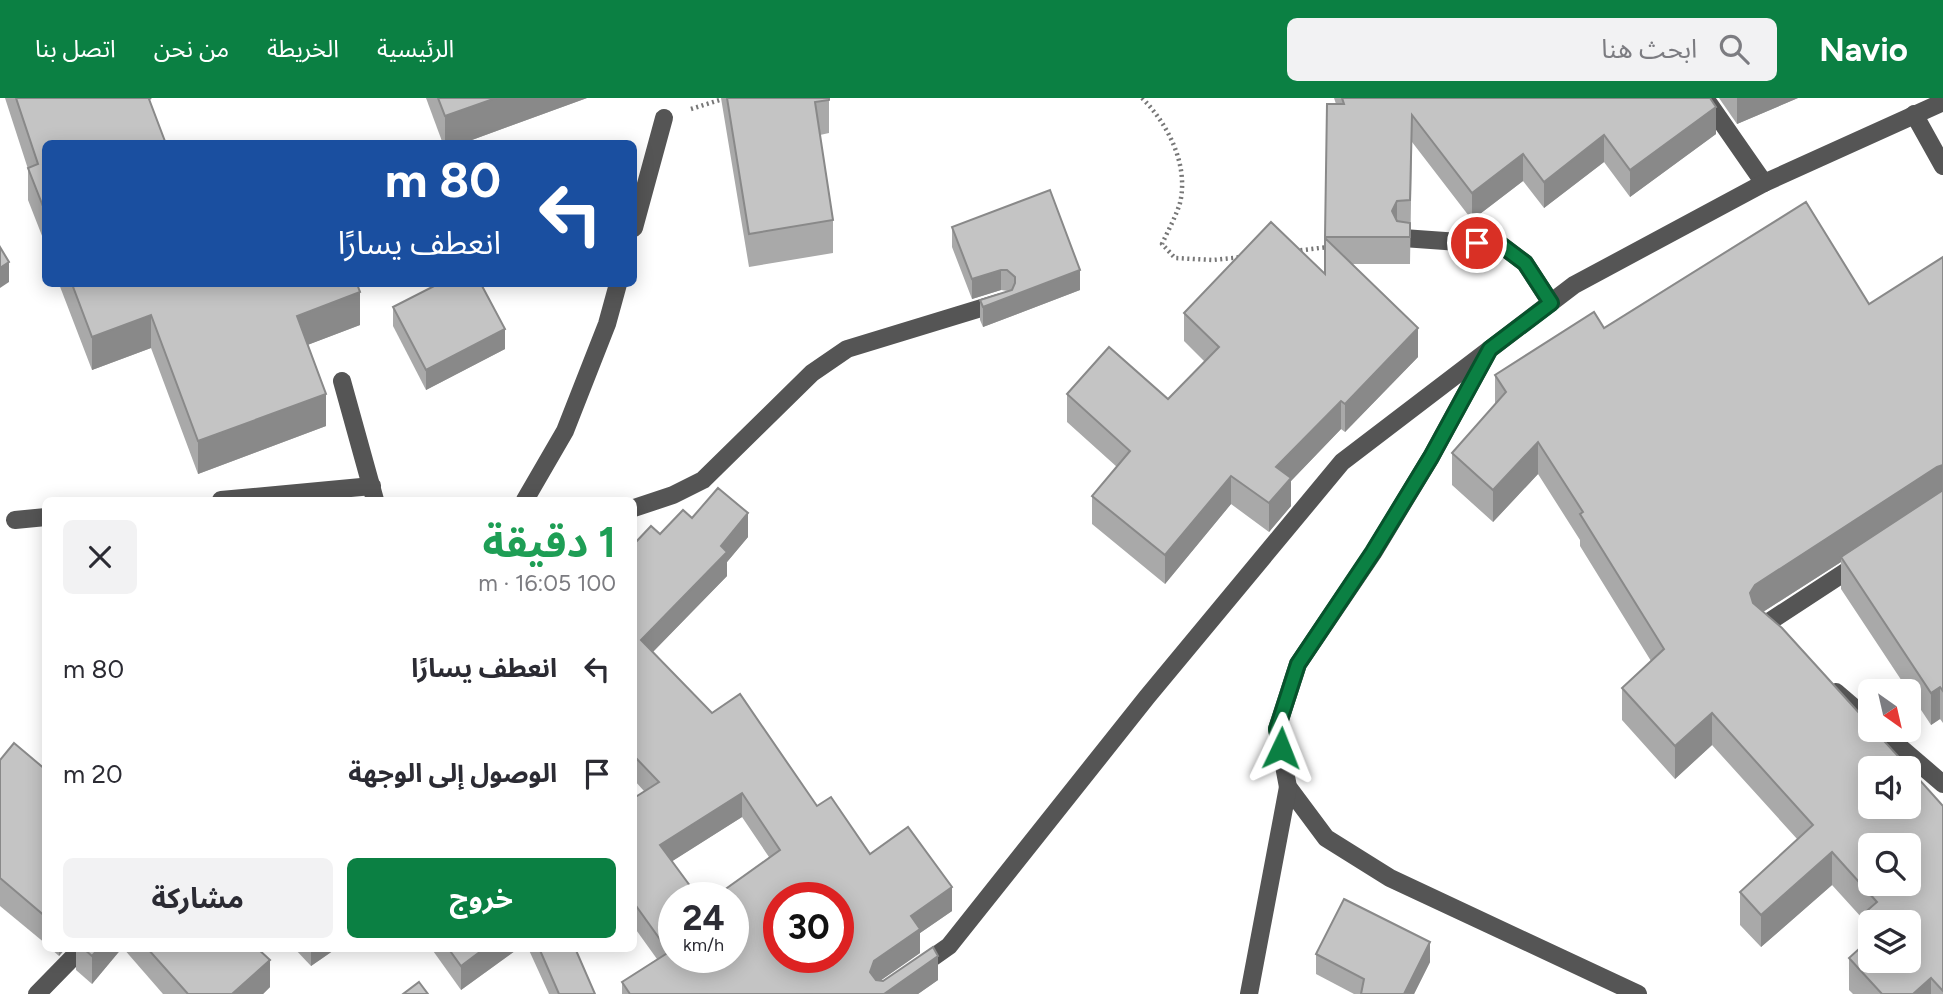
<!DOCTYPE html>
<html lang="ar">
<head>
<meta charset="utf-8">
<style>
	body { margin:0; font-family:Figtree,"Noto Sans Arabic",sans-serif; background:#f2f2f3; color:#2b2b33; direction:rtl; height:100vh; display:flex; flex-direction:column; font-size:26px; white-space:nowrap }
	* { box-sizing:border-box; margin:0 }
	p { font-size:23px; color:#7c7c81 }
	.icon { flex:none; width:38px; height:38px; fill:none; stroke:currentColor; stroke-width:2; stroke-linecap:round; stroke-linejoin:round }
	.map { position:relative; flex:1; overflow:hidden; direction:ltr }
	.details { position:absolute; left:42px; top:399px; width:595px; height:455px; display:flex; flex-direction:column; background:#fff; border-radius:10px; box-shadow:0 4px 18px #0003; direction:rtl }
	.details>* { flex:none }
	.top-card { position:absolute; left:42px; top:42px; width:595px; height:147px; border-radius:10px; box-shadow:0 4px 18px #0003; direction:rtl; background:#1a4fa0; color:#fff; overflow:hidden }
	.needle { width:46px; rotate:146deg }
	.buttons { position:absolute; left:1858px; top:581px; display:grid; gap:14px }
	.buttons a { display:grid; place-items:center; width:63px; height:63px; border-radius:10px; background:#fff; box-shadow:0 4px 18px #0003; font-size:35px }
	.speed { position:absolute; left:658px; top:784px; display:flex; gap:14px; font-size:35px; font-weight:700; text-align:center }
	.speed>* { display:grid; place-content:center; width:91px; height:91px; border-radius:50%; background:#fff; box-shadow:0 4px 18px #0003; line-height:1 }
	.speed small { font-size:18px; font-weight:400 }
	.speed .limit { border:10px solid #d22; background:#fff; color:#111 }
	.pin { position:absolute; display:grid; place-items:center; width:60px; height:60px; color:#fff; margin:-30px; border:4px solid #fff; border-radius:50%; box-shadow:0 2px 7px #0007 }
	.me { position:absolute; width:77px; margin:-38px; rotate:2deg; stroke-linejoin:round; filter:drop-shadow(0 0 5px #0008) }
	.turn { display:flex; align-items:center; gap:24px; height:147px; padding:0 21px; font-size:32px }
	.turn .icon { width:91px; height:91px; stroke-width:2.5 }
	.turn b { display:block; font-size:49px; line-height:60px }
	.round { display:grid; place-items:center; flex:none; width:74px; height:74px; border-radius:10px; background:#f2f2f3 }
	.overview { display:flex; align-items:center; justify-content:space-between; height:119px; padding:0 21px }
	h1 { font-size:42px; font-weight:700; line-height:52px; color:#1e9e55 }
	.cta { display:flex; gap:14px; margin-top:auto; padding:14px 21px }
	.cta a { flex:1; height:80px; border-radius:10px; background:#0b8043; color:#fff; font-size:28px; font-weight:700; line-height:80px; text-align:center }
	.cta a+a { background:#f2f2f3; color:#2b2b33 }
	ul { padding:0; list-style:none }
	li { display:flex; align-items:center; gap:21px; height:105px; padding:0 21px }
	li div { flex:1 }
	li b { display:block; font-size:26px }
	li em { font-style:normal }
	header { display:flex; align-items:center; gap:42px; box-sizing:border-box; height:98px; padding:0 35px; background:#0b8043; color:#fff }
	header strong { font-size:33px }
	nav { display:flex; gap:38px; margin-inline-start:auto; font-size:24px }
	.search { width:490px; height:63px; background:#f2f2f3; display:flex; align-items:center; gap:18px; box-sizing:border-box; padding:0 24px; border-radius:10px; color:#7c7c81; font-size:26px }
	.map>svg:first-child { display:block }
	.lines { fill:none; stroke-linecap:round; stroke-linejoin:round }
	.path { stroke:#777; stroke-width:4.5; stroke-dasharray:2 3.5; stroke-linecap:butt }
	.minor { stroke:#555; stroke-width:18 }
	.wall { fill:#a9a9a9; fill-rule:evenodd }
	.shaded-wall { fill:#898989 }
	.building { fill:#c4c4c4; stroke:#898989; stroke-width:2; fill-rule:evenodd }
	.route-casing { stroke:#07532c; stroke-width:18 }
	.route { stroke:#0b8043; stroke-width:12 }
</style>
</head>
<body>
<header>
<strong>Navio</strong>
<div class="search"><svg class="icon" aria-label="search" viewBox="0 0 24 24"><circle cx="10" cy="10" r="6"/><path d="M15 15l6 6"/></svg>ابحث هنا</div>
<nav><a>الرئيسية</a><a>الخريطة</a><a>من نحن</a><a>اتصل بنا</a></nav>
</header>
<div class="map">
<svg width="1943" height="896" viewBox="0 0 1943 896">
	<rect width="100%" height="100%" fill="#fff"/>
	<g class="lines">
		<g class="path">
			<path d="M 1142,0 C 1168,26 1189,67 1180,105 C 1176,118 1168,133 1162,146 L 1175,160 L 1213,162 L 1242,159"/>
			<path d="M 691,11 L 726,0"/>
			<path d="M 1295,153 L 1328,149"/>
		</g>
		<g class="minor">
			<path d="M 1705,0 L 1764,85"/>
			<path d="M 1914,16 L 1943,68"/>
			<path d="M 634,130 L 664,20"/>
			<path d="M 1403,140 L 1501,147 L 1525,165 L 1551,205"/>
			<path d="M 1487,256 L 1431,359 L 1373,455 L 1298,566 L 1277,631 L 1288,689 L 1326,740 L 1390,780 L 1638,896"/>
			<path d="M 342,283 L 375,402"/>
			<path d="M 221,402 L 372,388"/>
			<path d="M 525,402 L 565,333 L 607,226 L 618,186"/>
			<path d="M 634,410 L 673,397 L 703,382 L 812,275 L 847,251 L 1001,204"/>
			<path d="M 15,422 L 46,419"/>
			<path d="M 1767,535 L 1761,529 L 1859,465"/>
			<path d="M 1836,594 L 1871,624"/>
			<path d="M 1880,632 L 1943,686"/>
			<path d="M 37,896 L 82,850"/>
			<path d="M 881,896 L 949,848 L 1147,599 L 1342,364 L 1574,187 L 1764,85 L 1943,4"/>
			<path d="M 1249,896 L 1288,689"/>
		</g>
	</g>
	<g class="wall">
		<path d="M 5,0 L 152,0 L 46,46 L 46,148 L 28,102 L 28,71 Z"/>
		<path d="M 426,0 L 587,0 L 461,46 L 443,46 Z"/>
		<path d="M 721,0 L 829,0 L 829,35 L 820,37 L 833,122 L 833,155 L 749,169 Z"/>
		<path d="M 1334,0 L 1710,0 L 1716,36 L 1630,99 L 1604,64 L 1544,110 L 1523,83 L 1472,122 L 1412,44 L 1410,166 L 1351,166 L 1418,259 L 1345,334 L 1341,331 L 1291,383 L 1291,408 L 1269,434 L 1231,406 L 1165,486 L 1092,426 L 1092,398 L 1117,369 L 1067,324 L 1067,296 L 1168,301 L 1205,264 L 1184,243 L 1184,215 L 1325,176 L 1327,6 L 1336,6 Z"/>
		<path d="M 1719,0 L 1798,0 L 1737,26 Z"/>
		<path d="M 952,129 L 1080,192 L 983,229 L 980,222 L 980,202 L 1008,193 L 1001,192 L 972,201 L 952,149 Z"/>
		<path d="M 1943,159 L 1943,625 L 1940,621 L 1931,627 L 1841,491 L 1841,464 L 1763,514 L 1943,708 L 1943,896 L 1853,896 L 1849,892 L 1849,860 L 1862,848 L 1862,820 L 1832,787 L 1761,849 L 1740,827 L 1740,794 L 1798,742 L 1712,647 L 1675,681 L 1622,622 L 1622,590 L 1651,563 L 1580,448 L 1580,442 L 1538,376 L 1493,424 L 1452,387 L 1452,355 L 1495,306 L 1495,277 L 1604,230 L 1869,206 ZM 1871,824 L 1909,863 L 1871,863 Z"/>
		<path d="M 59,186 L 357,186 L 360,227 L 307,247 L 326,328 L 198,376 L 151,250 L 92,272 Z"/>
		<path d="M 393,209 L 505,251 L 426,292 L 393,228 Z"/>
		<path d="M 692,420 L 748,439 L 727,464 L 727,478 L 653,554 L 712,615 L 870,756 L 952,813 L 920,835 L 920,855 L 880,883 L 938,882 L 918,896 L 622,896 L 622,884 L 657,861 L 634,829 L 634,700 L 644,693 L 634,682 L 634,446 L 660,436 ZM 742,719 L 769,759 L 674,859 L 672,763 Z"/>
		<path d="M 0,662 L 46,672 L 46,846 L 0,808 Z"/>
		<path d="M 50,850 L 66,850 L 59,858 Z"/>
		<path d="M 76,850 L 122,850 L 92,886 L 76,872 Z"/>
		<path d="M 123,850 L 257,850 L 270,889 L 263,896 L 163,896 Z"/>
		<path d="M 294,850 L 337,850 L 311,868 Z"/>
		<path d="M 431,850 L 519,850 L 461,892 Z"/>
		<path d="M 528,850 L 582,850 L 576,854 L 595,896 L 549,896 Z"/>
		<path d="M 1316,856 L 1430,864 L 1414,896 L 1354,896 L 1316,876 Z"/>
	</g>
	<g class="shaded-wall">
		<path d="M 496,0 L 587,0 L 461,46 L 445,46 L 445,18 Z"/>
		<path d="M 1737,0 L 1798,0 L 1737,26 Z"/>
		<path d="M 1716,9 L 1716,36 L 1630,99 L 1630,72 Z"/>
		<path d="M 1604,37 L 1604,64 L 1544,110 L 1544,84 Z"/>
		<path d="M 1523,56 L 1523,83 L 1472,122 L 1472,95 Z"/>
		<path d="M 1397,103 L 1397,130 L 1392,140 L 1392,113 Z"/>
		<path d="M 9,164 L 9,184 L 0,190 L 0,170 Z"/>
		<path d="M 1001,172 L 1001,192 L 972,201 L 972,181 Z"/>
		<path d="M 1080,172 L 1080,192 L 983,229 L 983,209 Z"/>
		<path d="M 360,194 L 360,227 L 297,251 L 297,218 Z"/>
		<path d="M 151,217 L 151,250 L 92,272 L 92,239 Z"/>
		<path d="M 1418,230 L 1418,259 L 1345,334 L 1345,306 Z"/>
		<path d="M 505,231 L 505,251 L 426,292 L 426,272 Z"/>
		<path d="M 326,296 L 326,328 L 198,376 L 198,343 Z"/>
		<path d="M 1341,303 L 1341,331 L 1291,383 L 1291,408 L 1269,434 L 1269,405 L 1276,369 Z"/>
		<path d="M 1538,344 L 1538,376 L 1493,424 L 1493,392 Z"/>
		<path d="M 1943,367 L 1943,400 L 1841,459 L 1841,464 L 1755,519 L 1750,495 L 1755,487 L 1937,369 Z"/>
		<path d="M 1231,378 L 1231,406 L 1165,486 L 1165,457 Z"/>
		<path d="M 748,415 L 748,439 L 727,464 L 727,478 L 641,566 L 641,542 Z"/>
		<path d="M 1940,589 L 1940,621 L 1931,627 L 1931,595 Z"/>
		<path d="M 1712,615 L 1712,647 L 1675,681 L 1675,648 Z"/>
		<path d="M 742,695 L 742,719 L 660,771 L 660,747 Z"/>
		<path d="M 1832,754 L 1832,787 L 1761,849 L 1761,817 Z"/>
		<path d="M 952,789 L 952,813 L 920,835 L 920,855 L 874,887 L 870,874 L 874,863 L 911,818 Z"/>
		<path d="M 1430,844 L 1430,864 L 1414,896 L 1404,896 Z"/>
		<path d="M 59,850 L 66,850 L 59,858 Z"/>
		<path d="M 99,850 L 122,850 L 92,886 L 92,858 Z"/>
		<path d="M 311,850 L 337,850 L 311,868 Z"/>
		<path d="M 485,850 L 519,850 L 461,892 L 461,868 Z"/>
		<path d="M 938,858 L 938,882 L 918,896 L 884,896 Z"/>
		<path d="M 270,862 L 270,889 L 263,896 L 232,896 Z"/>
		<path d="M 1931,880 L 1931,896 L 1913,896 Z"/>
	</g>
	<g class="building">
		<path d="M 16,0 L 151,0 L 149,1 L 166,46 L 46,46 L 46,116 L 28,70 L 38,66 Z"/>
		<path d="M 438,0 L 496,0 L 445,18 Z"/>
		<path d="M 727,0 L 829,0 L 829,2 L 815,4 L 833,122 L 749,136 Z"/>
		<path d="M 1342,0 L 1710,0 L 1716,9 L 1630,72 L 1604,37 L 1544,84 L 1523,56 L 1472,95 L 1412,17 L 1410,102 L 1397,103 L 1392,113 L 1397,123 L 1410,125 L 1410,139 L 1325,139 L 1327,6 L 1344,6 Z"/>
		<path d="M 1050,92 L 1080,172 L 983,209 L 980,202 L 1012,192 L 1015,185 L 1015,179 L 1007,172 L 1001,172 L 972,181 L 952,129 Z"/>
		<path d="M 1806,104 L 1869,206 L 1943,159 L 1943,367 L 1937,369 L 1755,487 L 1750,495 L 1753,505 L 1782,530 L 1871,628 L 1871,632 L 1874,632 L 1909,670 L 1871,670 L 1871,709 L 1909,709 L 1909,670 L 1943,708 L 1943,893 L 1931,880 L 1913,896 L 1882,896 L 1849,860 L 1871,840 L 1871,863 L 1909,863 L 1909,824 L 1871,824 L 1871,826 L 1862,817 L 1877,804 L 1832,754 L 1761,817 L 1740,794 L 1813,727 L 1712,615 L 1675,648 L 1622,590 L 1664,551 L 1580,416 L 1583,414 L 1538,344 L 1493,392 L 1452,355 L 1506,294 L 1495,277 L 1594,214 L 1604,230 ZM 1871,747 L 1909,747 L 1909,786 L 1871,786 Z"/>
		<path d="M 1271,124 L 1325,176 L 1325,140 L 1418,230 L 1345,306 L 1341,303 L 1276,369 L 1291,380 L 1269,405 L 1231,378 L 1165,457 L 1092,398 L 1130,353 L 1067,296 L 1109,249 L 1168,301 L 1219,249 L 1184,215 Z"/>
		<path d="M 0,149 L 9,164 L 0,170 Z"/>
		<path d="M 72,186 L 357,186 L 360,194 L 297,218 L 326,296 L 198,343 L 151,217 L 92,239 Z"/>
		<path d="M 438,186 L 481,186 L 505,231 L 426,272 L 393,209 Z"/>
		<path d="M 718,390 L 748,415 L 721,448 L 727,454 L 641,542 L 712,615 L 740,596 L 817,708 L 831,699 L 870,756 L 908,729 L 952,789 L 911,818 L 920,831 L 874,863 L 870,874 L 876,882 L 883,883 L 933,849 L 938,858 L 884,896 L 630,896 L 622,884 L 669,854 L 634,805 L 634,700 L 659,684 L 634,658 L 634,446 L 651,428 L 660,436 L 683,412 L 692,420 ZM 742,695 L 780,752 L 713,800 L 733,800 L 733,859 L 674,859 L 674,800 L 699,800 L 660,747 ZM 779,800 L 838,800 L 838,859 L 779,859 Z"/>
		<path d="M 1943,392 L 1943,593 L 1940,589 L 1931,595 L 1841,459 Z"/>
		<path d="M 14,645 L 46,672 L 46,819 L 0,780 L 0,662 Z"/>
		<path d="M 1344,801 L 1430,844 L 1404,896 L 1361,896 L 1364,881 L 1316,856 Z"/>
		<path d="M 83,850 L 99,850 L 92,858 Z"/>
		<path d="M 147,850 L 257,850 L 270,862 L 232,896 L 188,896 Z"/>
		<path d="M 448,850 L 485,850 L 461,868 Z"/>
		<path d="M 539,850 L 575,850 L 595,896 L 559,896 Z"/>
		<path d="M 419,884 L 428,896 L 403,896 Z"/>
	</g>
	<g class="lines">
		<defs>
			<path id="route" d="M 1281,650 L 1277,631 L 1298,566 L 1373,454 L 1431,359 L 1490,251 L 1551,205 L 1525,165 L 1501,147 L 1477,145"/>
		</defs>
		<use href="#route" class="route-casing"/>
		<use href="#route" class="route"/>
	</g>
</svg>
<div class="buttons">
<a><svg class="needle" viewBox="-14 -14 28 28"><path d="M0-13l5 13h-10z" fill="#e53935"/><path d="M0 13l5-13h-10z" fill="#7c7c81"/></svg></a>
<a><svg class="icon" aria-label="sound" viewBox="0 0 24 24"><path d="M4 9h4l5-4v14l-5-4H4zM17 9q2 3 0 6"/></svg></a>
<a><svg class="icon" aria-label="search" viewBox="0 0 24 24"><circle cx="10" cy="10" r="6"/><path d="M15 15l6 6"/></svg></a>
<a><svg class="icon" aria-label="layers" viewBox="0 0 24 24"><path d="M12 4l9 5-9 5-9-5zM3 14l9 5 9-5"/></svg></a>
</div>
<div class="speed"><div>24<small>km/h</small></div><div class="limit">30</div></div>
<div class="pin" style="left:1477px;top:145px;background:#d93025"><svg class="icon" aria-label="arrive" viewBox="0 0 24 24"><path d="M6 21V4h12l-3 4 3 4H6"/></svg></div>
<svg class="me" style="left:1281px;top:650px" viewBox="-20 -20 40 40"><path d="M0-17L14 15 0 8-14 15z" fill="#0b8043" stroke="#fff" stroke-width="4"/></svg>
<div class="top-card">
<div class="turn"><svg class="icon" aria-label="left" viewBox="0 0 24 24"><path d="M17 20v-9H6M10 6l-5 5 5 5"/></svg><div><b>80 m</b>انعطف يسارًا</div></div>
</div>
<section class="details">
<div class="overview"><div><h1>1 دقيقة</h1><p>100 m · 16:05</p></div><a class="round"><svg class="icon" aria-label="close" viewBox="0 0 24 24"><path d="M6 6l12 12M18 6L6 18"/></svg></a></div>
<ul>
<li><svg class="icon" aria-label="left" viewBox="0 0 24 24"><path d="M17 20v-9H6M10 6l-5 5 5 5"/></svg><div><b>انعطف يسارًا</b></div><em>80 m</em></li>
<li><svg class="icon" aria-label="arrive" viewBox="0 0 24 24"><path d="M6 21V4h12l-3 4 3 4H6"/></svg><div><b>الوصول إلى الوجهة</b></div><em>20 m</em></li>
</ul>
<div class="cta"><a>خروج</a><a>مشاركة</a></div>
</section>
</div>
</body>
</html>
